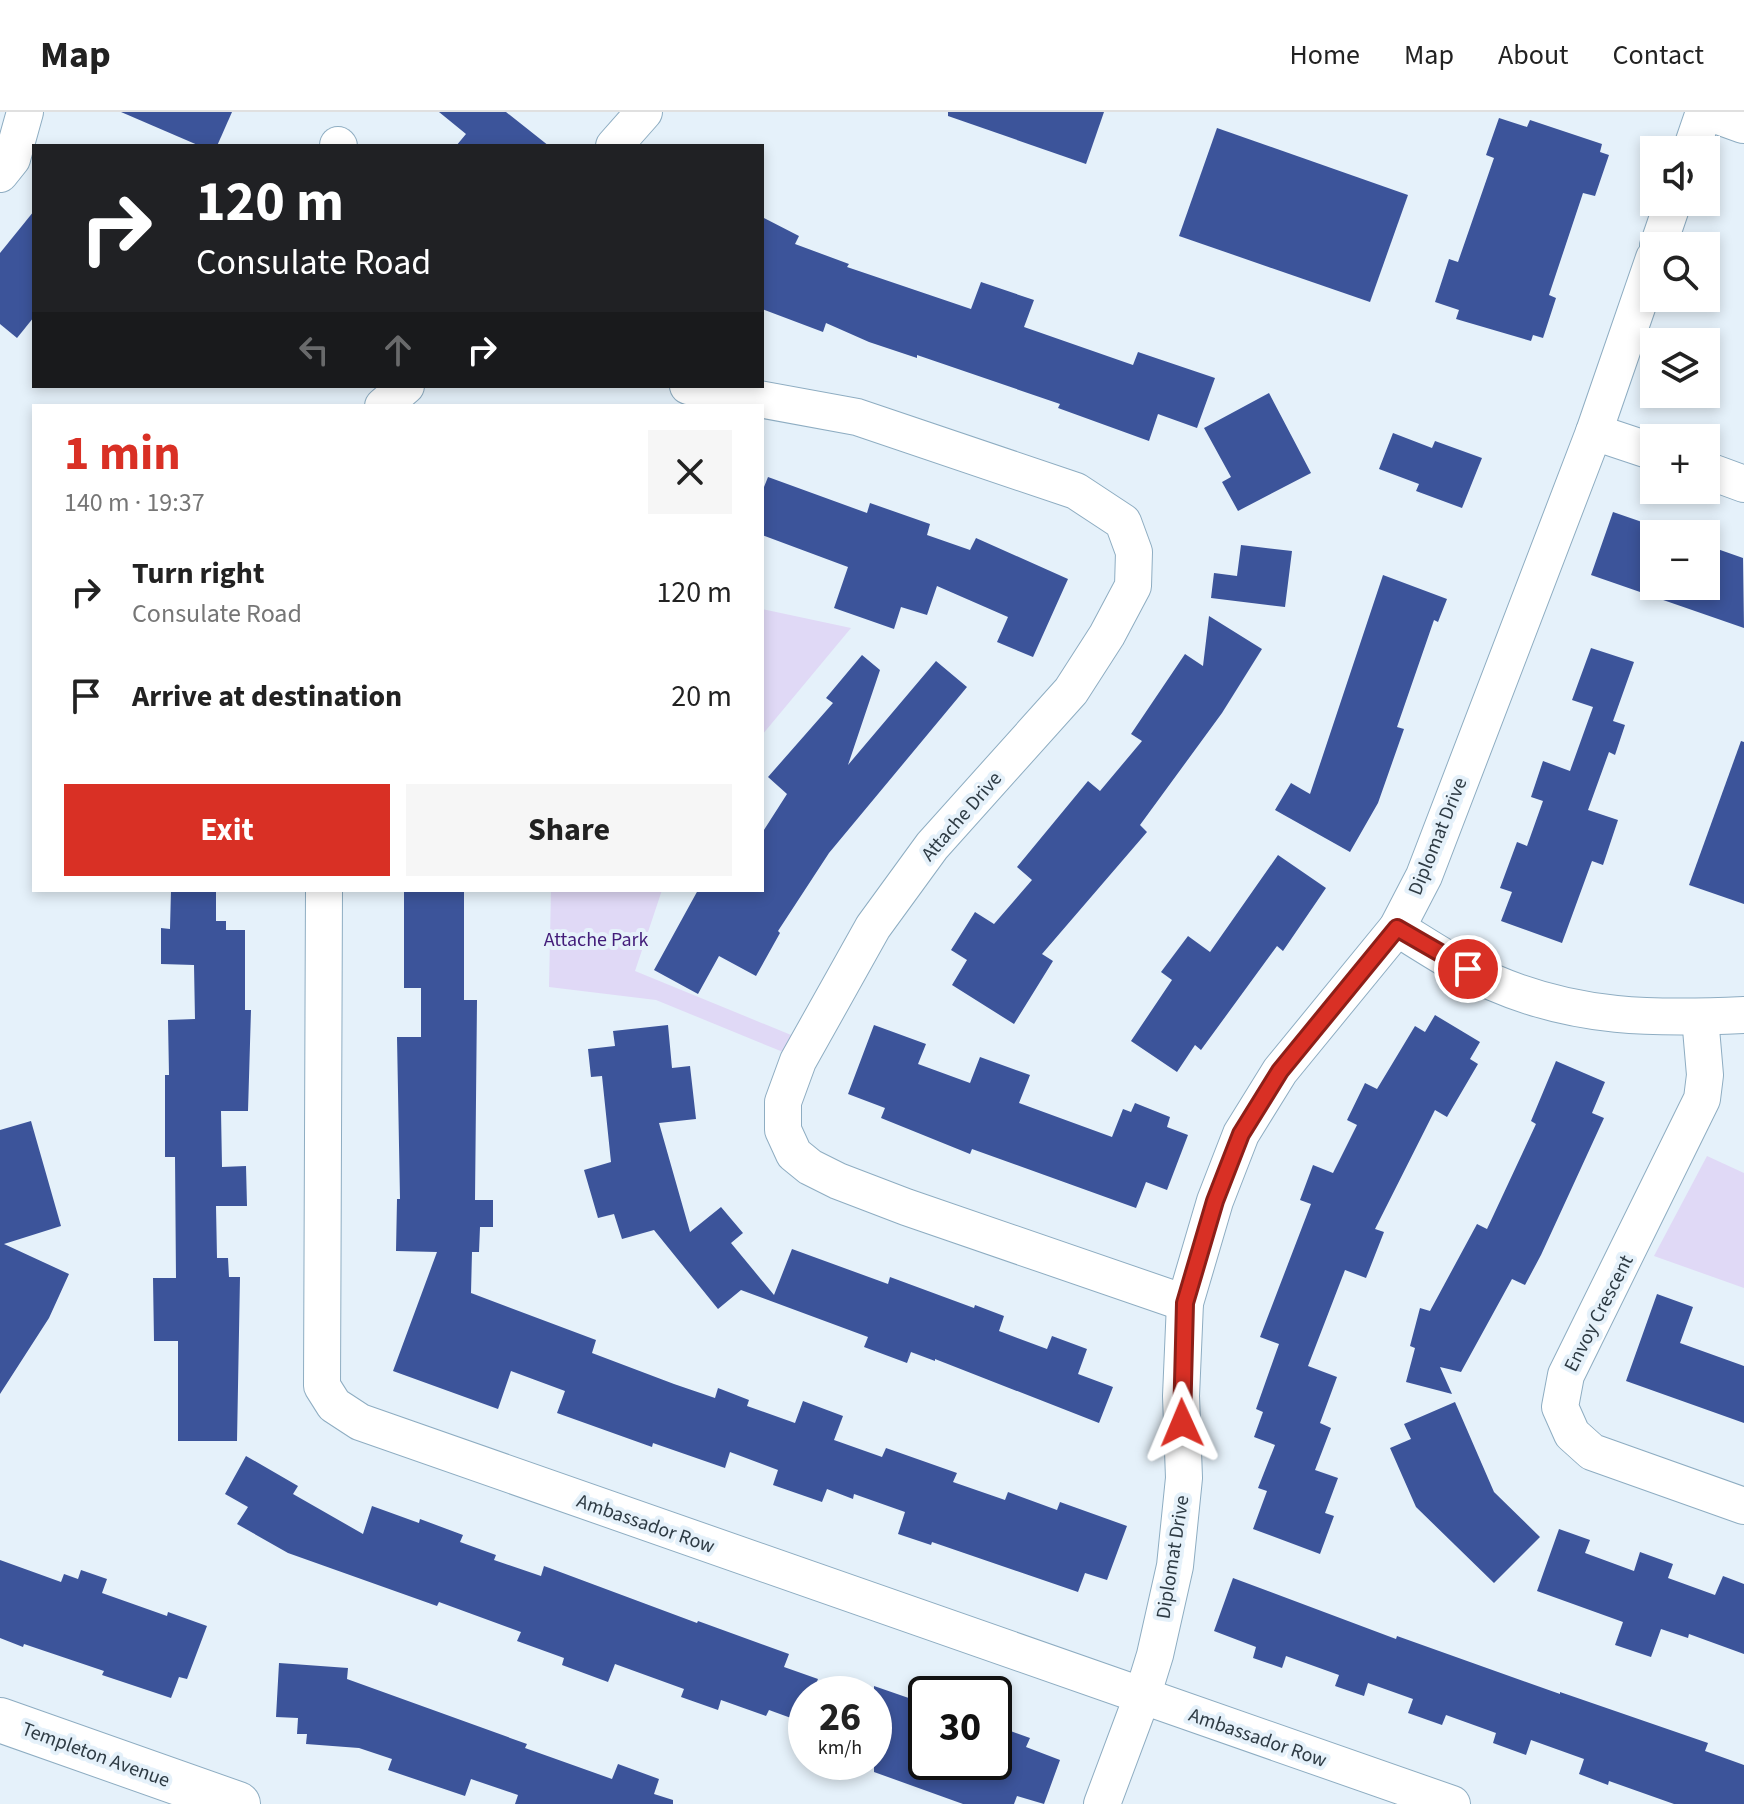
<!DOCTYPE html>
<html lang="en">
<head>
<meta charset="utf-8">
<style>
	body { margin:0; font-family:"Source Sans 3",sans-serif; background:#f6f6f6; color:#222; height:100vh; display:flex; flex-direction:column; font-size:30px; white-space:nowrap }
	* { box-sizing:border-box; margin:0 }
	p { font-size:26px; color:#767676 }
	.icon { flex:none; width:44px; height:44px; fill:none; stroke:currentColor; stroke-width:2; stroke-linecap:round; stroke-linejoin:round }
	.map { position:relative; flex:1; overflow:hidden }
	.sheet { position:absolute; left:32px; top:292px; width:732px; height:488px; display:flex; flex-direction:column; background:#fff; border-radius:0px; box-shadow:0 4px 12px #0003 }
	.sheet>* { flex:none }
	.guide { position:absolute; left:32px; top:32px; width:732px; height:244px; border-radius:0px; box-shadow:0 4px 12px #0003; background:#202124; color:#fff; overflow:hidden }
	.buttons { position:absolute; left:1640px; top:24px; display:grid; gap:16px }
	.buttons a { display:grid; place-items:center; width:80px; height:80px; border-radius:0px; background:#fff; box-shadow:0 4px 12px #0003; font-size:40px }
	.speed { position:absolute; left:788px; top:1564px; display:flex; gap:16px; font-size:40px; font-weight:700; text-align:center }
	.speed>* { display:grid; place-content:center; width:104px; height:104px; border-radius:50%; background:#fff; box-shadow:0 4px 12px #0003; line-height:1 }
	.speed small { font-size:20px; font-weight:400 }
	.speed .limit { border:4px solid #111; border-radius:12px; background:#fff; color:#111 }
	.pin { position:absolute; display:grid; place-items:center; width:68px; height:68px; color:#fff; margin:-34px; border:4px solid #fff; border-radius:50%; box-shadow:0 2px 8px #0007 }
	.me { position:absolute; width:88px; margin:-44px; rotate:359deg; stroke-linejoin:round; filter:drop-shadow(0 0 6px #0008) }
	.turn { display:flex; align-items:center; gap:28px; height:168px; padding:0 32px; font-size:36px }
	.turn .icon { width:104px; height:104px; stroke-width:2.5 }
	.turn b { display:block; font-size:56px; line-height:68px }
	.lanes { display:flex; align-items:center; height:76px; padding:0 32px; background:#0003; justify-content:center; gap:40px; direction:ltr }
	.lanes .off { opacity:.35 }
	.round { display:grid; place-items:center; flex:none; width:84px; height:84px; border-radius:0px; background:#f6f6f6 }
	.summary { display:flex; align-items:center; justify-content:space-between; height:136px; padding:0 32px }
	h1 { font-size:48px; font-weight:700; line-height:60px; color:#d93025 }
	.button { display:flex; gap:16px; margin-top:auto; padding:16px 32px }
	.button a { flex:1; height:92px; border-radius:0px; background:#d93025; color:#fff; font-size:32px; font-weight:700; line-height:92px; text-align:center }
	.button a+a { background:#f6f6f6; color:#222 }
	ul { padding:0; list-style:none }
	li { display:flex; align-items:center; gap:24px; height:104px; padding:0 32px }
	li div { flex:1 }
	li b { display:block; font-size:30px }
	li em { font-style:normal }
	header { display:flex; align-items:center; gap:48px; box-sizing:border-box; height:112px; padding:0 40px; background:#fff; border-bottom:2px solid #e0e0e0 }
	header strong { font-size:38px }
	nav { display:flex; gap:44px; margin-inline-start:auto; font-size:28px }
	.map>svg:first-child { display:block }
	.green { fill:#e0d9f6 }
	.building { fill:#3c549a }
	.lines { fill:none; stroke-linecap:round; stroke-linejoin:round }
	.street-casing { stroke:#8eadc2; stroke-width:38 }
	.secondary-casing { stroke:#8eadc2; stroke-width:46 }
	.street { stroke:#fff; stroke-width:36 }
	.secondary { stroke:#fff; stroke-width:44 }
	.route-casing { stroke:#8d1f18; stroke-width:20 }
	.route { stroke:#d93025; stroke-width:14 }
	.labels { text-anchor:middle; stroke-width:8; stroke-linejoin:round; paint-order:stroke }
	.street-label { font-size:20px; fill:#2e3b44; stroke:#e5f1fa }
	.park-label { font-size:20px; fill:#421c79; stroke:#e5f1fa }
</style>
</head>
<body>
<header>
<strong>Map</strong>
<nav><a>Home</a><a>Map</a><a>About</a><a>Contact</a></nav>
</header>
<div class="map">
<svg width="1744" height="1692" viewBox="0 0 1744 1692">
	<rect width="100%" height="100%" fill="#e5f1fa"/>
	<g class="green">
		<path d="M 762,497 L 851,516 L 762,623 Z"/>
		<path d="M 551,778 L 662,778 L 635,859 L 796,925 L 783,940 L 656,888 L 549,875 Z"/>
		<path d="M 1707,1044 L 1744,1061 L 1744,1176 L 1654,1144 Z"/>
	</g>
	<g class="building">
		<path d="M 121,0 L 232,0 L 217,34 L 200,34 Z"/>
		<path d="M 439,0 L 506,0 L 549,34 L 456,34 L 466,22 Z"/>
		<path d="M 948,0 L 1104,0 L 1086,52 L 948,4 Z"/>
		<path d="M 1499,6 L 1527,15 L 1530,8 L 1602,32 L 1600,40 L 1609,43 L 1595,84 L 1583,81 L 1549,183 L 1556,186 L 1543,226 L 1533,223 L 1531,229 L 1456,207 L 1459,198 L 1435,190 L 1449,147 L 1458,150 L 1494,46 L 1486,43 Z"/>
		<path d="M 1217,16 L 1408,83 L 1370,190 L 1179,124 Z"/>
		<path d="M 34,99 L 34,205 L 17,226 L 0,212 L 0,141 Z"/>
		<path d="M 762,105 L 799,124 L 795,132 L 849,152 L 847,155 L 971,197 L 981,170 L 1034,188 L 1024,215 L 1133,253 L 1138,240 L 1215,266 L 1197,316 L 1158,302 L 1149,329 L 1058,296 L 1060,292 L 917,243 L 917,246 L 869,230 L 826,211 L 823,220 L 762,197 Z"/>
		<path d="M 1269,281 L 1311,361 L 1238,399 L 1222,370 L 1231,365 L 1204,316 Z"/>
		<path d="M 1393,321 L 1432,336 L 1435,329 L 1482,346 L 1462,396 L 1416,379 L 1419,372 L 1379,357 Z"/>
		<path d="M 768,365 L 867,401 L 870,391 L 930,412 L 927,423 L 970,438 L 976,426 L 1068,467 L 1033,545 L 997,530 L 1008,505 L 937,474 L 927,503 L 901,495 L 894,517 L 834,496 L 848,455 L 762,423 L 762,380 Z"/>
		<path d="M 1613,400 L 1642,410 L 1641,414 L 1654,418 L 1654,474 L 1706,474 L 1706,433 L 1743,446 L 1744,516 L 1591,463 Z"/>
		<path d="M 1241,433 L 1292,439 L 1285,495 L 1211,486 L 1214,461 L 1237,464 Z"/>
		<path d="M 1383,463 L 1447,487 L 1438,510 L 1434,508 L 1397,615 L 1404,617 L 1378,691 L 1350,740 L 1275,698 L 1291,671 L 1310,682 Z"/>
		<path d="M 1209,504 L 1262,537 L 1222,601 L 1140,713 L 1147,720 L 1042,842 L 1053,849 L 1014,912 L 952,873 L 967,848 L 951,838 L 975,800 L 994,812 L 1032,768 L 1017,755 L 1088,669 L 1100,679 L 1142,629 L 1131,622 L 1185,542 L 1203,554 Z"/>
		<path d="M 1591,536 L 1634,550 L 1613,609 L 1625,613 L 1615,643 L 1609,640 L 1588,698 L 1618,708 L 1603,753 L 1592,749 L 1562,831 L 1501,809 L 1512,780 L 1500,776 L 1517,730 L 1527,734 L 1543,689 L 1531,685 L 1543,649 L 1570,659 L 1593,595 L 1572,588 Z"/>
		<path d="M 862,543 L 880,558 L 848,653 L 936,549 L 967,575 L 829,741 L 778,819 L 780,821 L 756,864 L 719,844 L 698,882 L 654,858 L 698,778 L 762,778 L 762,721 L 787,682 L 768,665 L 833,591 L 826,586 Z"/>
		<path d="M 1741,629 L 1744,630 L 1744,792 L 1689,773 Z"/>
		<path d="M 1278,743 L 1326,776 L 1283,839 L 1277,834 L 1201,938 L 1195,933 L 1177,960 L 1131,929 L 1172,868 L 1161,860 L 1188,824 L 1210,840 Z"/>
		<path d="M 171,778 L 216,778 L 216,809 L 226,809 L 226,818 L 245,818 L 245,898 L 251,898 L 248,999 L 221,999 L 222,1055 L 246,1054 L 247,1094 L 216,1094 L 217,1146 L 228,1146 L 229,1165 L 240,1165 L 237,1329 L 178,1329 L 178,1229 L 154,1229 L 153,1166 L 176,1166 L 175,1045 L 165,1045 L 165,963 L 169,963 L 168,908 L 195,907 L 194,853 L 161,852 L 161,816 L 170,817 Z"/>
		<path d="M 404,778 L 464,778 L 464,888 L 477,888 L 475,1088 L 493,1088 L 493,1115 L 480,1115 L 479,1140 L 472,1140 L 471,1181 L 596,1228 L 592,1241 L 674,1272 L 715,1286 L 718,1276 L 749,1288 L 747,1294 L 795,1311 L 803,1289 L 843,1304 L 834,1328 L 882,1345 L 886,1336 L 957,1361 L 953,1370 L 1005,1388 L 1008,1380 L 1057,1398 L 1060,1390 L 1127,1414 L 1107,1468 L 1085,1461 L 1078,1480 L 932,1430 L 931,1433 L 898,1422 L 905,1400 L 854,1382 L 853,1387 L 827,1377 L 822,1390 L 773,1373 L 778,1358 L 730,1340 L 725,1356 L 653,1331 L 652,1335 L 557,1301 L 565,1279 L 511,1259 L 498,1297 L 393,1259 L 437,1140 L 396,1139 L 397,1087 L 400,1087 L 397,925 L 421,925 L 421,876 L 404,876 Z"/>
		<path d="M 1435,903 L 1480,930 L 1470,947 L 1478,952 L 1447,1005 L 1435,998 L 1375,1117 L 1384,1120 L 1366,1166 L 1345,1158 L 1308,1254 L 1337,1265 L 1320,1311 L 1331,1316 L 1315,1358 L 1338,1366 L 1325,1401 L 1334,1404 L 1320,1442 L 1253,1417 L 1267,1379 L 1258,1376 L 1275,1333 L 1254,1325 L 1263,1300 L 1256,1297 L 1279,1232 L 1260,1225 L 1311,1092 L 1300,1088 L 1313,1053 L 1333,1061 L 1357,1013 L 1347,1008 L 1365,971 L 1377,977 L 1415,914 L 1425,920 Z"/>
		<path d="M 668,913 L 672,956 L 690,954 L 696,1007 L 659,1011 L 690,1120 L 721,1095 L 743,1121 L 731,1131 L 774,1183 L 792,1137 L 888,1172 L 890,1165 L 974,1196 L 975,1193 L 1004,1204 L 999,1219 L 1047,1237 L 1052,1224 L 1087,1237 L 1078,1262 L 1113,1275 L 1099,1311 L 935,1247 L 935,1249 L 911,1240 L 907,1251 L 864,1235 L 868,1225 L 741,1178 L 718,1197 L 654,1118 L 622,1127 L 614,1102 L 598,1106 L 584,1058 L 611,1050 L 602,964 L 591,965 L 588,937 L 615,934 L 613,919 Z"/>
		<path d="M 874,913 L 926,932 L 918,952 L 970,971 L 980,945 L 1030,963 L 1019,991 L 1112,1025 L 1123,997 L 1131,1000 L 1135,991 L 1170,1005 L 1167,1015 L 1188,1023 L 1167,1078 L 1146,1070 L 1136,1096 L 972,1037 L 970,1042 L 881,1006 L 885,996 L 848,982 Z"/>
		<path d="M 1556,949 L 1605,970 L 1592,1001 L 1604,1006 L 1541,1143 L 1525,1173 L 1512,1167 L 1461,1260 L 1440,1255 L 1452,1282 L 1406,1270 L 1415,1236 L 1410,1234 L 1420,1196 L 1430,1199 L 1477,1112 L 1487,1117 L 1536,1012 L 1531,1009 Z"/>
		<path d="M 31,1009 L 61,1114 L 4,1132 L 69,1162 L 49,1206 L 0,1282 L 0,1018 Z"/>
		<path d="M 1657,1182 L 1693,1195 L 1680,1231 L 1744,1254 L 1744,1311 L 1626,1269 Z"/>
		<path d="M 1455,1290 L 1494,1380 L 1540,1425 L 1494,1471 L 1416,1395 L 1390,1336 L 1411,1327 L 1404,1312 Z"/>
		<path d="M 246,1344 L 298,1374 L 293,1382 L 363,1422 L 372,1394 L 419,1411 L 420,1407 L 463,1423 L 460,1430 L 496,1443 L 494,1448 L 541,1464 L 544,1454 L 697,1511 L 698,1509 L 789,1542 L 784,1555 L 818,1567 L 812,1582 L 806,1582 L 806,1600 L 802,1610 L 769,1598 L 766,1604 L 721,1588 L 718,1598 L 681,1585 L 684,1577 L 615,1552 L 608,1570 L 562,1553 L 564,1546 L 517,1529 L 521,1520 L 439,1490 L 437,1494 L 288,1441 L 237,1412 L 248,1395 L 225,1382 Z"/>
		<path d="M 1559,1417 L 1590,1428 L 1585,1441 L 1634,1459 L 1640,1440 L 1673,1452 L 1668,1466 L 1715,1483 L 1723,1464 L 1744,1472 L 1744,1542 L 1689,1522 L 1688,1526 L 1661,1517 L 1651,1545 L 1615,1533 L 1623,1510 L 1537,1479 Z"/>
		<path d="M 0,1448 L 61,1470 L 64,1462 L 78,1467 L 81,1458 L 107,1467 L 102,1481 L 167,1504 L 168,1500 L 207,1514 L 187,1567 L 179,1565 L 171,1586 L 102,1563 L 104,1559 L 24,1532 L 23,1535 L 0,1526 Z"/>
		<path d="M 1233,1466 L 1396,1527 L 1397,1524 L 1560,1582 L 1560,1580 L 1708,1631 L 1705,1639 L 1744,1653 L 1744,1692 L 1674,1692 L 1609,1669 L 1608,1673 L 1579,1662 L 1584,1647 L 1531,1628 L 1526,1643 L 1493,1631 L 1496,1621 L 1446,1603 L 1442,1613 L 1408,1601 L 1413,1587 L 1368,1571 L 1364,1584 L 1335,1574 L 1339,1563 L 1286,1544 L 1282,1556 L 1253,1546 L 1256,1535 L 1214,1519 Z"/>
		<path d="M 279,1551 L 348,1556 L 347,1567 L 527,1632 L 525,1636 L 612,1667 L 618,1652 L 659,1667 L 654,1682 L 673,1688 L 673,1692 L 515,1692 L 518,1683 L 471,1667 L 465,1684 L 388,1658 L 392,1647 L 359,1636 L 306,1632 L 307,1622 L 297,1622 L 298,1606 L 276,1605 Z"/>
		<path d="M 874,1574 L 926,1592 L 926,1650 L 994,1650 L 994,1613 L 1030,1626 L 1026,1635 L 1060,1648 L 1044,1692 L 1017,1684 L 1014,1692 L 963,1692 L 874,1660 Z"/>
	</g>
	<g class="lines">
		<defs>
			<g id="street">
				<path d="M 338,33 L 339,34"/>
				<path d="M 614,34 L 644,0"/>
				<path d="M 1691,38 L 1704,0"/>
				<path d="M 0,62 L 12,47 L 25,0"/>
				<path d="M 1658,134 L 1673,90"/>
				<path d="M 688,274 L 857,305 L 1076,379 L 1123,410 L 1134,440 L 1133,474 L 1107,523 L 1071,579 L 932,734 L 873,815 L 798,949 L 783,990 L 783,1018 L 794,1042 L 810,1055 L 838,1069 L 906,1095 L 1185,1191"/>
				<path d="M 383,294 L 406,274"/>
				<path d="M 1594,320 L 1654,340"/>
				<path d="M 1706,358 L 1744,372"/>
				<path d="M 324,778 L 322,1274 L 334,1293 L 360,1310 L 1452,1692"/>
				<path d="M 1397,816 C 1428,835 1459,856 1492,870 C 1577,907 1654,907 1744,903"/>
				<path d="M 1700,905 L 1705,963 L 1702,987 L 1566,1263 L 1560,1295 L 1572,1322 L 1592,1340 L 1744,1394"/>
				<path d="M 1102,1692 L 1142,1585 L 1155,1543 L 1175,1454 L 1184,1366 L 1181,1284 L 1185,1191 L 1215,1089 L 1241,1022 L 1280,959 L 1397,816 L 1424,764 L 1594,320 L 1654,146"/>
			</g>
			<g id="secondary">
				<path d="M 1719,0 L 1744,9"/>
				<path d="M 0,1608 L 238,1692"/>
			</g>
		</defs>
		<use href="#street" class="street-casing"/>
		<use href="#secondary" class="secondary-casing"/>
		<use href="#street" class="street"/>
		<use href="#secondary" class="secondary"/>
	</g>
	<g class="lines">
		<defs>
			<path id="route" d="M 1182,1311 L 1185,1191 L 1215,1089 L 1241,1022 L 1280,959 L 1397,816 L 1468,857"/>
		</defs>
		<use href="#route" class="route-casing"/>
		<use href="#route" class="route"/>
	</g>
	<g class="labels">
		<g class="street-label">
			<text transform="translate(961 704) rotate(-49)" y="7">Attache Drive</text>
			<text transform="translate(1437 724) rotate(-68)" y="7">Diplomat Drive</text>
			<text transform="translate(1598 1201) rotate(-63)" y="7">Envoy Crescent</text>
			<text transform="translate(646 1411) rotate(19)" y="7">Ambassador Row</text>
			<text transform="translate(1172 1445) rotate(-81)" y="7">Diplomat Drive</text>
			<text transform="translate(1258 1625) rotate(19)" y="7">Ambassador Row</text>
			<text transform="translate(96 1642) rotate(20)" y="7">Templeton Avenue</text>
		</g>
		<g class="park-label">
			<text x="596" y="834">Attache Park</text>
		</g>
	</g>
</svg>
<div class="buttons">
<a><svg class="icon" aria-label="sound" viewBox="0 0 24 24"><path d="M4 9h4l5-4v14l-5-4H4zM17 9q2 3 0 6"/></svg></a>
<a><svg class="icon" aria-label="search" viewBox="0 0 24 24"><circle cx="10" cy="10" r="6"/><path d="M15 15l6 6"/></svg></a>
<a><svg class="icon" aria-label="layers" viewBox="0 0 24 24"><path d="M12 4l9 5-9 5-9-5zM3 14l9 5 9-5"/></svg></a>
<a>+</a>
<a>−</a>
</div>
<div class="speed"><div>26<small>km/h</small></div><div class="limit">30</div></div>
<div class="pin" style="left:1468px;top:857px;background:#d93025"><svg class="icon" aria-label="arrive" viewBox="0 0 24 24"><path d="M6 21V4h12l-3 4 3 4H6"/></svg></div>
<svg class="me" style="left:1182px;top:1311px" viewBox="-20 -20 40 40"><path d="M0-17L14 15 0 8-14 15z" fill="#d93025" stroke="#fff" stroke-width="4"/></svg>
<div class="guide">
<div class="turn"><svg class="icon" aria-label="right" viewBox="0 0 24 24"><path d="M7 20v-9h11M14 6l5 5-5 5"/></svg><div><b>120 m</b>Consulate Road</div></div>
<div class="lanes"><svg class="icon off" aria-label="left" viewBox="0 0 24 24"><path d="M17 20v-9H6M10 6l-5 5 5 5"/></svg><svg class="icon off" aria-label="ahead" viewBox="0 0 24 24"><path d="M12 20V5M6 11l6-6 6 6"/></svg><svg class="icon" aria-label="right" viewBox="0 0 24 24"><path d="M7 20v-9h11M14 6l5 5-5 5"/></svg></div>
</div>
<section class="sheet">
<div class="summary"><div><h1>1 min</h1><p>140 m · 19:37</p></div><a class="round"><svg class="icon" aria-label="close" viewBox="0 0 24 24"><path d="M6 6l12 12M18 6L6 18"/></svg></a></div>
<ul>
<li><svg class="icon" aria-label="right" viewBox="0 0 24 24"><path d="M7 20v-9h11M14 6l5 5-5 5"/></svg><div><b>Turn right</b><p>Consulate Road</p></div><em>120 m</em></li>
<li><svg class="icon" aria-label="arrive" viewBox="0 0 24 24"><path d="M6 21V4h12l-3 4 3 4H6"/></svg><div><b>Arrive at destination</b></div><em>20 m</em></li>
</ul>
<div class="button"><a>Exit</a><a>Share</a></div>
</section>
</div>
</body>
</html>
